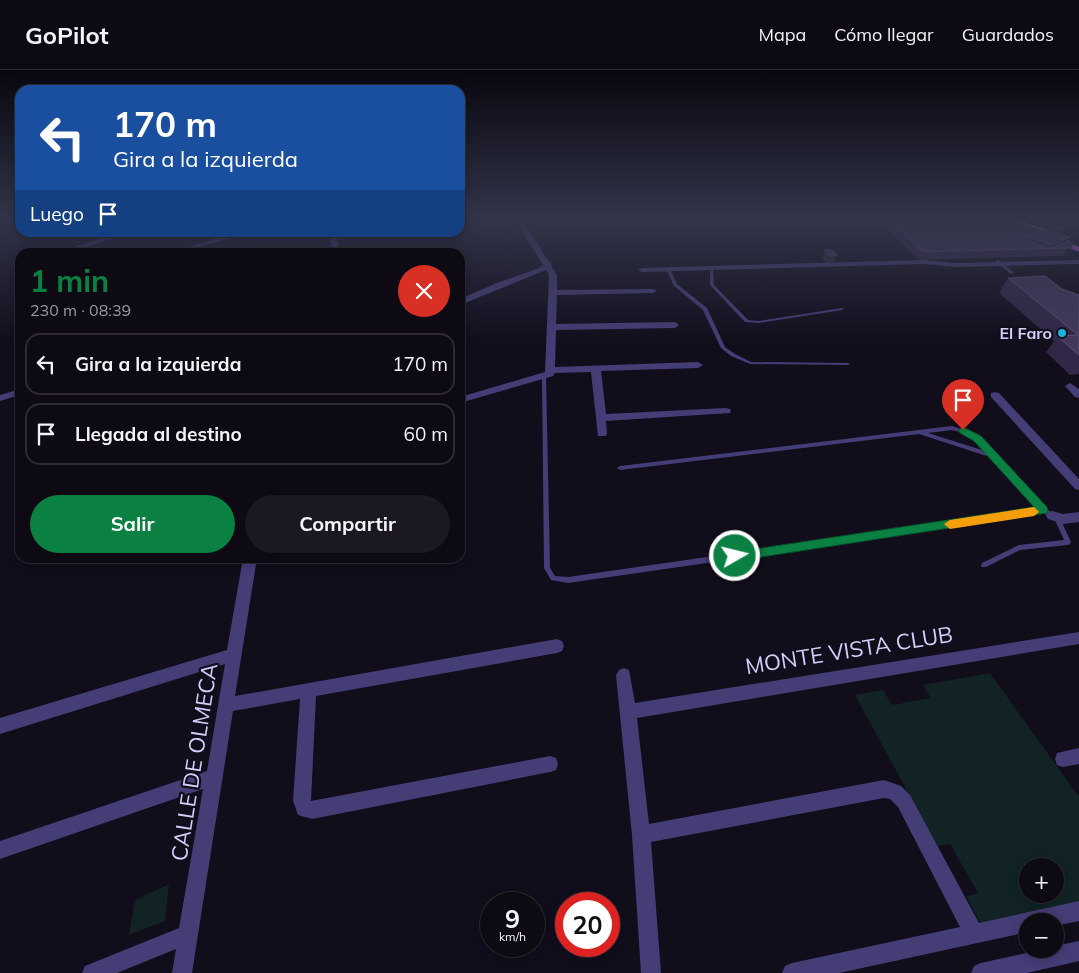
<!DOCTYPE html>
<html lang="es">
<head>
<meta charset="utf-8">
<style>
	body { margin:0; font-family:Mulish,sans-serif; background:#1b1822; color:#f1f3f6; height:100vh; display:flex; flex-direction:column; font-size:19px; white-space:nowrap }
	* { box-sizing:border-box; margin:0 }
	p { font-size:16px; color:#9a9aa0 }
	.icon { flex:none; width:28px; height:28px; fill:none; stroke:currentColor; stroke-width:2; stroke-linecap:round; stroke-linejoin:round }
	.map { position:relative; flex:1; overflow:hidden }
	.sheet { position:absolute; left:15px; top:178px; width:450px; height:315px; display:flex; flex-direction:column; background:#0d0a14; border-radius:15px; box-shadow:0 2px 12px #0003,0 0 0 1px #2d2b34 }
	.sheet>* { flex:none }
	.guide { position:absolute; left:15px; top:15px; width:450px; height:152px; border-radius:15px; box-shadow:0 2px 12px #0003,0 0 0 1px #2d2b34; background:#1a4fa0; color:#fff; overflow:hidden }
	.tools { position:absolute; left:1019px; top:788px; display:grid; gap:10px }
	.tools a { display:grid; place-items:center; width:45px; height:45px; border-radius:50%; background:#0d0a14; box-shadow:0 2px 12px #0003,0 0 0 1px #2d2b34; font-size:25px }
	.speed { position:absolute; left:480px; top:822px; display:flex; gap:10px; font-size:25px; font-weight:700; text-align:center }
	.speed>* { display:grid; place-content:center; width:65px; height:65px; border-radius:50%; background:#0d0a14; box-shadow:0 2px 12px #0003,0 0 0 1px #2d2b34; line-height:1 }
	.speed small { font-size:12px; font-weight:400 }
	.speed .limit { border:8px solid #d22; background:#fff; color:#111 }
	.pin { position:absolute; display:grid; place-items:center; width:42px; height:42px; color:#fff; margin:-51px -21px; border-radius:50% 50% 50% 0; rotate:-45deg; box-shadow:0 0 5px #0007 }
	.pin .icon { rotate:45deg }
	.me { position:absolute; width:55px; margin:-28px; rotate:82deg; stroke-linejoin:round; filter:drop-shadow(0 0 4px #0008) }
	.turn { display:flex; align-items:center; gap:18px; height:105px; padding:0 15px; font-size:22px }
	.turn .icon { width:65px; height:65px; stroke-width:2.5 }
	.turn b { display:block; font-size:35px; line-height:42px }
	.then { display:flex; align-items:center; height:48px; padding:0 15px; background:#0003; gap:10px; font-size:19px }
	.round { display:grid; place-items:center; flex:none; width:52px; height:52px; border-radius:26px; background:#1b1822 }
	.summary { display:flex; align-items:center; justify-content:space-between; height:85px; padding:0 15px }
	h1 { font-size:30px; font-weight:700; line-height:38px; color:#0b8043 }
	.cta { display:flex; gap:10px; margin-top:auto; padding:10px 15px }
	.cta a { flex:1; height:58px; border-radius:30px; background:#0b8043; color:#fff; font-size:20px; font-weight:700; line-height:58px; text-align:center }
	.cta a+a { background:#1b1822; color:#f1f3f6 }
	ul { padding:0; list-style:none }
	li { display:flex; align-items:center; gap:15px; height:62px; margin:0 10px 8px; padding:0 5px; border:2px solid #2d2b34; border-radius:15px }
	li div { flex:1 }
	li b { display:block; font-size:19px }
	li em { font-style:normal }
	header { display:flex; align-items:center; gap:30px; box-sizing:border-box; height:70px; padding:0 25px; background:#0d0a14; border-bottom:1px solid #2d2b34 }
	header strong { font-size:24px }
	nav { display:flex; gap:28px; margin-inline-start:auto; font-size:18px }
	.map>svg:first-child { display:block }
	.green { fill:#112324; fill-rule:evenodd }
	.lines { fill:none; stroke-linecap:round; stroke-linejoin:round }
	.service { fill:#453d76; fill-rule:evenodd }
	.minor { fill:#453d76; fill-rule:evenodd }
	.primary { fill:#c85fee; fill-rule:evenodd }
	.wall { fill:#312747 }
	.shaded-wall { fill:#1d152e }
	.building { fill:#43395b; stroke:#5a5074 }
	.route { fill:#0b8043; stroke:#07532c }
	.slow { fill:#f59e0b }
	.poi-dot { fill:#17b3db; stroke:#110d1b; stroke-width:2 }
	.labels { text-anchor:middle; stroke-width:4.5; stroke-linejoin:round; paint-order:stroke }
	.far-poi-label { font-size:16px; font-weight:bold; fill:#d6cdfa; stroke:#110d1b; text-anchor:end }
	.near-street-label { font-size:22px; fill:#d6cdfa; stroke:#110d1b }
</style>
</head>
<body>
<header>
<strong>GoPilot</strong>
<nav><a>Mapa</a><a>Cómo llegar</a><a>Guardados</a></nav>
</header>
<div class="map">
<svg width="1079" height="903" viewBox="0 0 1079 903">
	<rect width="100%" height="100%" fill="#110d1b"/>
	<g class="green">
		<path d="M 990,603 L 1079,727 L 1079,843 L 1044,851 L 1028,851 L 986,864 L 966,826 L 978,823 L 950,774 L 937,776 L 855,625 L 883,620 L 892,635 L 931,628 L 923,615 ZM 1028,796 L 1055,796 L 1055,824 L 1028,824 Z"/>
		<path d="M 169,814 L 165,851 L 129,865 L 135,830 Z"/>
	</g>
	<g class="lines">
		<g class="service">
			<path d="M 526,148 L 530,148 L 529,151 L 527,151 Z"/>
			<path d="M 996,190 L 998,190 L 1013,202 L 1013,204 L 1011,204 L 996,192 Z"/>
			<path d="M 710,197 L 713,198 L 714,215 L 748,250 L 759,251 L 842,238 L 844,239 L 842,240 L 759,253 L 745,252 L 710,215 Z"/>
			<path d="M 667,198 L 670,199 L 677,214 L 707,238 L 725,277 L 735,284 L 751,292 L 848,293 L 850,294 L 848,295 L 750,294 L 731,286 L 721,278 L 703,240 L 674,216 L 666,199 Z"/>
			<path d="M 542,305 L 544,305 L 546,306 L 550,498 L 555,506 L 568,507 L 791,475 L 1038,438 L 993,388 L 919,364 L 620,400 L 617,398 L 620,396 L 952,356 L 971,362 L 980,367 L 1045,438 L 1054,444 L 1055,446 L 1059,446 L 1071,472 L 1070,474 L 1068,475 L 1020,480 L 986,497 L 982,497 L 981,495 L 982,493 L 1019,475 L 1064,470 L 1054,448 L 1050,448 L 1042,442 L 791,481 L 568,513 L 551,510 L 544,498 ZM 952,360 L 967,364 L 976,369 L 988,382 L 928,363 Z"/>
		</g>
		<g class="minor">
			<path d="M 514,148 L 521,148 L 549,192 L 552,194 L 551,195 L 557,205 L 557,220 L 653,219 L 657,221 L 653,223 L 557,225 L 556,254 L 675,252 L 679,255 L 675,258 L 556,260 L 555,297 L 698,292 L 703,295 L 698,298 L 601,301 L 606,344 L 726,338 L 730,339 L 731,341 L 730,343 L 606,351 L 607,363 L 606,366 L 598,366 L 591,302 L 555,303 L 553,306 L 460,333 L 460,327 L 545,302 L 549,205 L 546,200 L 460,235 L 460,229 L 499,212 L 537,199 L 543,195 Z"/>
			<path d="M 119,162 L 131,162 L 72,182 L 65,180 Z"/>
			<path d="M 238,162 L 251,162 L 183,182 L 172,182 Z"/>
			<path d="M 328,162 L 335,162 L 340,182 L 333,182 Z"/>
			<path d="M 924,190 L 956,193 L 1079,190 L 1079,194 L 956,197 L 924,194 L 642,202 L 638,200 L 642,198 Z"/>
			<path d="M 1070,313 L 1079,319 L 1079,328 L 1075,327 L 1065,316 Z"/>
			<path d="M 20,319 L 20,325 L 0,331 L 0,325 Z"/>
			<path d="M 995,322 L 999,323 L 1079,409 L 1079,420 L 1075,419 L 991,327 L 991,323 Z"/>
			<path d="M 1052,441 L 1063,444 L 1079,442 L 1079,452 L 1063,454 L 1048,449 L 1046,446 L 1048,443 Z"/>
			<path d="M 243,488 L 257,488 L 235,626 L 557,569 L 562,571 L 564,576 L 562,581 L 557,583 L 316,626 L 311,731 L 550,686 L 556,688 L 558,694 L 556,700 L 550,702 L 312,749 L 298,745 L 293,731 L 300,629 L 233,641 L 192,903 L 172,903 L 176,879 L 117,903 L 82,903 L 85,896 L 179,858 L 203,719 L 0,789 L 0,771 L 207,701 L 225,594 L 0,664 L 0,648 L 227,580 Z"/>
			<path d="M 1079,562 L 1079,574 L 637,648 L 649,754 L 884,710 L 901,716 L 910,725 L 979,853 L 1079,831 L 1079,851 L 1055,856 L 1055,851 L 1028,851 L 1028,862 L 839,903 L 782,903 L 785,896 L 792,893 L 960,857 L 898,737 L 890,729 L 884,728 L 651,772 L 661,903 L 641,903 L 632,765 L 616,605 L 619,600 L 624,598 L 629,600 L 635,633 Z"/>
			<path d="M 1079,678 L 1079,694 L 1063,697 L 1057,695 L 1055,689 L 1057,683 Z"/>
			<path d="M 1079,871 L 1079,891 L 1027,903 L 971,903 L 974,896 L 981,893 L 1044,879 L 1055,879 L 1055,876 Z"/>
		</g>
		<g class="primary">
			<path d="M 1001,148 L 1012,148 L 1064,165 L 1057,167 Z"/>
			<path d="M 1054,168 L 1060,168 L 1079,177 L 1079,182 L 1054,172 Z"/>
		</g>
	</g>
	<g class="wall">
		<path d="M 791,148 L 803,148 L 805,150 L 803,158 L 796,158 L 790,151 Z"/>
		<path d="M 876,148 L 1006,148 L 1042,161 L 1070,167 L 1067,170 L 1067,185 L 1062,186 L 919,190 Z"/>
		<path d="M 1041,152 L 1065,158 L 1063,162 L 1059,163 L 1039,155 Z"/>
		<path d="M 825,180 L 837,185 L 834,193 L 827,193 L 822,188 Z"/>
		<path d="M 1008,208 L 1062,219 L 1079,225 L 1079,304 L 1070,305 L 1046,282 L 1054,271 L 999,223 Z"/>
	</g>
	<g class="shaded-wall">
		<path d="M 1065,158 L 1063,162 L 1059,163 L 1062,159 Z"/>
		<path d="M 1070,167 L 1062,178 L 1049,179 L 1052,175 Z"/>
		<path d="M 1072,177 L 1067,185 L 1062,186 L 1067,178 Z"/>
	</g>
	<g class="building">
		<path d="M 796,148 L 803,148 L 805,150 L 799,151 Z"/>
		<path d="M 887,148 L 1006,148 L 1042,161 L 1028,166 L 1025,170 L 1049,179 L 1068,170 L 1073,174 L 1072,177 L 1067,178 L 923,182 Z"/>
		<path d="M 1045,150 L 1065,158 L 1062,159 L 1041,152 Z"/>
		<path d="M 1045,159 L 1070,167 L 1052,175 L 1028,166 Z"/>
		<path d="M 825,180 L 832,180 L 837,185 L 830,186 Z"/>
		<path d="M 1045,206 L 1062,219 L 1079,225 L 1079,285 L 1057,266 L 1078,265 L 1008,208 Z"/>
	</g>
	<linearGradient id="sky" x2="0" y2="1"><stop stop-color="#09070f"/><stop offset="0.54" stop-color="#32354a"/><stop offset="1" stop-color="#32354a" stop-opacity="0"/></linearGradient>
	<rect width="1079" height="275" fill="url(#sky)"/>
	<path class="route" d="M 963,357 L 981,366 L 1047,437 L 1048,440 L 1047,443 L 735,491 L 731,490 L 729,486 L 731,483 L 735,482 L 1034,437 L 974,371 L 960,363 L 958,360 Z"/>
	<path class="slow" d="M 1034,437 L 1039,442 L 1034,446 L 950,459 L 944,454 L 950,450 Z"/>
	<circle class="poi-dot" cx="1062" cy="263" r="5"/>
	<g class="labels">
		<g class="far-poi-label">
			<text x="1052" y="269">El Faro</text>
		</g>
		<g class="near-street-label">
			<text transform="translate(849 580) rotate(-9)" y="8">MONTE VISTA CLUB</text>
			<text transform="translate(194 692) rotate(-81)" y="8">CALLE DE OLMECA</text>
		</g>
	</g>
</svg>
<div class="tools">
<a>+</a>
<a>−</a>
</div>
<div class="speed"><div>9<small>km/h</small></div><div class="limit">20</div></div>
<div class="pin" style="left:963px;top:360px;background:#d93025"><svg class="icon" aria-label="arrive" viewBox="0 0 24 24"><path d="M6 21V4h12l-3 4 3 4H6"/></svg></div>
<svg class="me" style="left:735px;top:486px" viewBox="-20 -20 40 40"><circle r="17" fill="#0b8043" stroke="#fff" stroke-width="3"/><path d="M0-11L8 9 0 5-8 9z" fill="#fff"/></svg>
<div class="guide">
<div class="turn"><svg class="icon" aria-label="left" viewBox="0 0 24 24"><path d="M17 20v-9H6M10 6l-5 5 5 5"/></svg><div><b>170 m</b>Gira a la izquierda</div></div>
<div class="then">Luego<svg class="icon" aria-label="arrive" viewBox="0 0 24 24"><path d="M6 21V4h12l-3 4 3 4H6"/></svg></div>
</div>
<section class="sheet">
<div class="summary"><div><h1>1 min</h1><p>230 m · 08:39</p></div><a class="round" style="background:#d93025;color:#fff"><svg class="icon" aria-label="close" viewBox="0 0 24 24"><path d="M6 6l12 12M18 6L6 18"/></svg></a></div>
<ul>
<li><svg class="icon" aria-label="left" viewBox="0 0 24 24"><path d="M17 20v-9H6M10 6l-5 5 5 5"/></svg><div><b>Gira a la izquierda</b></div><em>170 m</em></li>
<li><svg class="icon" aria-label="arrive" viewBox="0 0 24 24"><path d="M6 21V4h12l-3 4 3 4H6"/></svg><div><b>Llegada al destino</b></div><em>60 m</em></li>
</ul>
<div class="cta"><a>Salir</a><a>Compartir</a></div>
</section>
</div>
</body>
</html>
